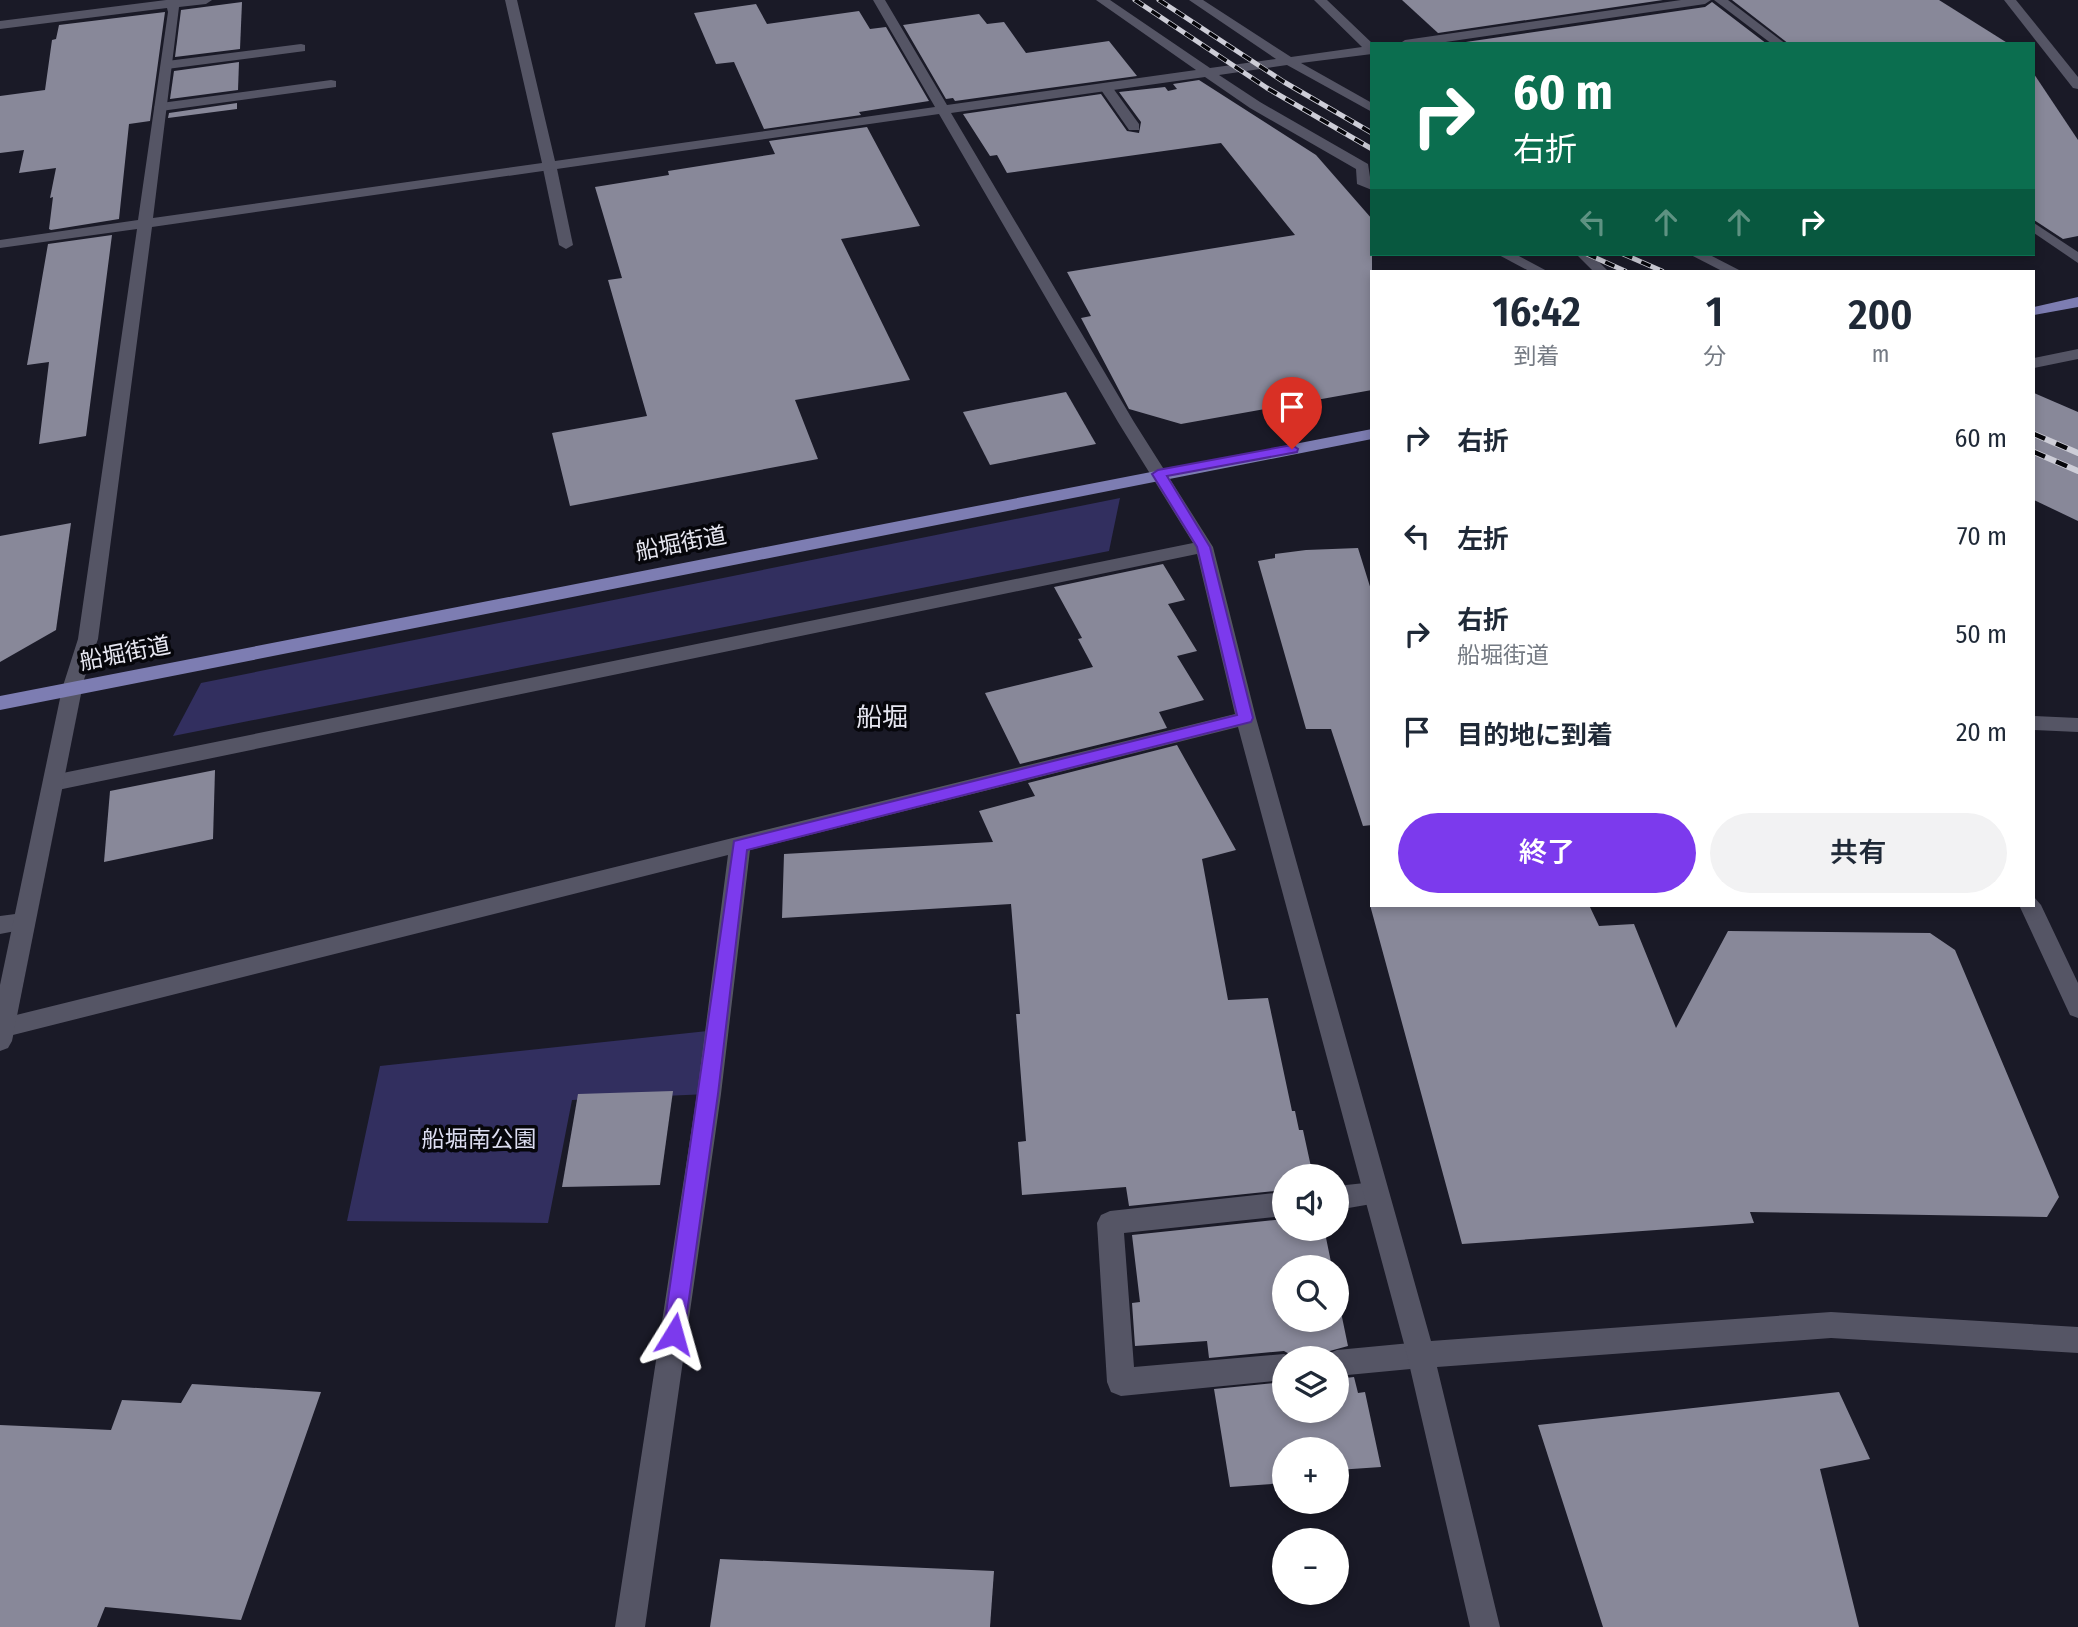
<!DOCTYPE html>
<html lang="ja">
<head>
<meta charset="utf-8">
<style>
	body { margin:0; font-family:"Fira Sans Condensed","Noto Sans JP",sans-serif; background:#f2f2f3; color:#1f2937; height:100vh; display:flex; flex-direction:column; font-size:26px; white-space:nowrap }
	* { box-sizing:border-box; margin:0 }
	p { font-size:23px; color:#747a83 }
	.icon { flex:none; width:38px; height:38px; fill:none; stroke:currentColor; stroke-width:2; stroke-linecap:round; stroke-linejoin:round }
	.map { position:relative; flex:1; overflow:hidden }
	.panel { position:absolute; left:1370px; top:270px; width:665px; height:637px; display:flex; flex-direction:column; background:#fff; border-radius:0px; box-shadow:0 4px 10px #0003 }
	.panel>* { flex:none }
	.top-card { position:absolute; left:1370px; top:42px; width:665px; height:214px; border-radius:0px; box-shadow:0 4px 10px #0003; background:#0b6e4f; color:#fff; overflow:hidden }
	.controls { position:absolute; left:1272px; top:1164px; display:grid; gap:14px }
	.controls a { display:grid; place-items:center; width:77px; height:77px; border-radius:50%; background:#fff; box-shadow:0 4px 10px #0003; font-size:35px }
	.pin { position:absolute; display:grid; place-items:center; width:60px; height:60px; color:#fff; margin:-72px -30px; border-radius:50% 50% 50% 0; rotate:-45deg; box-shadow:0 0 7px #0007 }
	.pin .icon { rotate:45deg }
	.me { position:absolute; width:77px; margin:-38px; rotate:8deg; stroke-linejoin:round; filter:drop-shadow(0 0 5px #0008) }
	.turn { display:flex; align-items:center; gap:24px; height:147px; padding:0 28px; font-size:32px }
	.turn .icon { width:91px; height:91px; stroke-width:2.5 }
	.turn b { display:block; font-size:49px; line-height:60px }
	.lanes { display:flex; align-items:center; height:66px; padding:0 28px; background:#0003; justify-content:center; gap:35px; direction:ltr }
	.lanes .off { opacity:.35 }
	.eta { display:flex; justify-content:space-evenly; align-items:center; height:119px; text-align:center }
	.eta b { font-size:42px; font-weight:600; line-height:49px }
	.cta { display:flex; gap:14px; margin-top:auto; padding:14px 28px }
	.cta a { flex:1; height:80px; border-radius:42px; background:#7c3aed; color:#fff; font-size:28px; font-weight:600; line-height:80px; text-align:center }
	.cta a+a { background:#f2f2f3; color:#1f2937 }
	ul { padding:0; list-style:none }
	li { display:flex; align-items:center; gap:21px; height:98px; padding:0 28px }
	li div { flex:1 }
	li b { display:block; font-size:26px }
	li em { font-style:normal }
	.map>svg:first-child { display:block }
	.green { fill:#322f5f }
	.building { fill:#889 }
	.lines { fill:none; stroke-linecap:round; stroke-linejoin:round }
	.service { fill:#555565; fill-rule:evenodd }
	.minor { fill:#555565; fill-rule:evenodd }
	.tertiary { fill:#555565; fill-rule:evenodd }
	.primary { fill:#7d7db2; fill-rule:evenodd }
	.rail-far1-casing { stroke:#cdcdd7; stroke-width:5 }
	.rail-casing { stroke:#cdcdd7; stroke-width:6 }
	.rail-far1 { stroke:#06060b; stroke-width:3.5; stroke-dasharray:10; stroke-linecap:butt }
	.rail { stroke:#06060b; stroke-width:4.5; stroke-dasharray:12; stroke-linecap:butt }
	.route { fill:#7c3aed; stroke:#51269a; stroke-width:2 }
	.labels { text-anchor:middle; stroke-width:7; stroke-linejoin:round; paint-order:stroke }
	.street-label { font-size:23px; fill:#e6e6f0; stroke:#06060b }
	.park-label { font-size:23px; fill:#dcddf1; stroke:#06060b }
	.quarter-label { font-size:26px; fill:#e6e6f0; stroke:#06060b }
</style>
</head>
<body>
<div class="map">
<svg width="2078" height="1627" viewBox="0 0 2078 1627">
	<rect width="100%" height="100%" fill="#1a1a27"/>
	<g class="green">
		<path d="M 1120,498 L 1109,551 L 173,736 L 201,683 Z"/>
		<path d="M 717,1030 L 709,1094 L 572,1100 L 548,1223 L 347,1221 L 380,1066 Z"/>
	</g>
	<g class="building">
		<path d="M 1402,0 L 1663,0 L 1438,33 Z"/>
		<path d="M 1732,0 L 1939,0 L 2009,44 L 1789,44 Z"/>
		<path d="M 242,2 L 240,49 L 175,57 L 181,10 Z"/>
		<path d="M 1712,2 L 1767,44 L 1452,44 L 1705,7 Z"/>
		<path d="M 756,4 L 767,24 L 859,11 L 870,29 L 886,27 L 929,101 L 859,112 L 861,115 L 764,129 L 734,62 L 716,64 L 694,13 Z"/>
		<path d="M 165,12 L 150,121 L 129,124 L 119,219 L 51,230 L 49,229 L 53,197 L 50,198 L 56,168 L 19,173 L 24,150 L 0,153 L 0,96 L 45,90 L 52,40 L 56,39 L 59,25 Z"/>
		<path d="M 979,14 L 987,24 L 1004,22 L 1026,53 L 1109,41 L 1137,76 L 955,101 L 953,98 L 946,99 L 903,25 Z"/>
		<path d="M 239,62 L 238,90 L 170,99 L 174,71 Z"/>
		<path d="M 2034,74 L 2078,140 L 2078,236 L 2063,239 L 2034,220 Z"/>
		<path d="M 1199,80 L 1316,155 L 1372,219 L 1372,390 L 1181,424 L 1129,409 L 1081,318 L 1091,316 L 1067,272 L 1295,235 L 1221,143 L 1007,173 L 997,155 L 990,156 L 963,114 L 1101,94 L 1127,131 L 1139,133 L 1141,122 L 1119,92 L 1165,87 L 1168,91 L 1177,89 L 1173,84 Z"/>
		<path d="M 237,103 L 237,109 L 168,118 L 169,113 Z"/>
		<path d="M 867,127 L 920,226 L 841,239 L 910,380 L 795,400 L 818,459 L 570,506 L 552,433 L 647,416 L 608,280 L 622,278 L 595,187 L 669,175 L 668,171 L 775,154 L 769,141 Z"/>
		<path d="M 112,235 L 86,436 L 39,444 L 49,362 L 27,365 L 48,244 Z"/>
		<path d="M 1066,392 L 1096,444 L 990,465 L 963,412 Z"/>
		<path d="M 2034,393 L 2078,412 L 2078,521 L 2034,500 Z"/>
		<path d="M 71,523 L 56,630 L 0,662 L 0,536 Z"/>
		<path d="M 1358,548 L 1372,593 L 1372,825 L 1363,826 L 1331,729 L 1306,729 L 1258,561 L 1275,558 L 1275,554 L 1306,550 Z"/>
		<path d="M 1163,564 L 1185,600 L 1168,604 L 1197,651 L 1177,656 L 1204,700 L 1159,712 L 1167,728 L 1020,764 L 985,693 L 1093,667 L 1078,639 L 1082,638 L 1054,587 Z"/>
		<path d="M 1177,745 L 1236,850 L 1202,859 L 1228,1000 L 1268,998 L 1292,1111 L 1295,1111 L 1299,1130 L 1303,1130 L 1313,1176 L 1284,1176 L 1284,1190 L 1129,1206 L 1126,1187 L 1022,1195 L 1018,1142 L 1026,1141 L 1016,1014 L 1020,1014 L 1011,904 L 782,918 L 784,854 L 993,842 L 979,811 L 1035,796 L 1028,783 Z"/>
		<path d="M 215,770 L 213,839 L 104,862 L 110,791 Z"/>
		<path d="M 1370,905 L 1589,905 L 1599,926 L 1634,924 L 1676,1028 L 1728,931 L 1930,933 L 1955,950 L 2059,1197 L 2047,1217 L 1750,1212 L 1754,1223 L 1462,1244 Z"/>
		<path d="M 673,1091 L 660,1185 L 562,1187 L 578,1094 Z"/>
		<path d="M 1284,1219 L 1284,1228 L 1324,1228 L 1332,1267 L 1284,1267 L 1284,1320 L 1337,1320 L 1337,1293 L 1348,1346 L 1326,1352 L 1324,1358 L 1297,1358 L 1284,1351 L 1209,1358 L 1207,1341 L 1135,1346 L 1132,1303 L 1140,1302 L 1132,1235 Z"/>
		<path d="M 1354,1377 L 1358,1393 L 1365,1392 L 1381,1467 L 1337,1470 L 1337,1449 L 1284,1449 L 1284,1483 L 1230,1487 L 1214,1389 L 1284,1382 L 1284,1410 L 1337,1410 L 1337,1379 Z"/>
		<path d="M 192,1384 L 321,1392 L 241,1620 L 105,1607 L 97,1627 L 0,1627 L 0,1425 L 111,1430 L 122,1400 L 181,1403 Z"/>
		<path d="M 1839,1392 L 1870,1459 L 1820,1469 L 1859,1627 L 1603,1627 L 1538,1425 Z"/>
		<path d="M 720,1559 L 994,1571 L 990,1627 L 710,1627 Z"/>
	</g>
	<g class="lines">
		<g class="service">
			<path d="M 301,44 L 305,45 L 305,51 L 167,69 L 161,65 L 167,61 Z"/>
			<path d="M 331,80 L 336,81 L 336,87 L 161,111 L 154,107 L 161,103 Z"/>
			<path d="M 1105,83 L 1110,84 L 1139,124 L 1139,130 L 1129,130 L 1099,87 Z"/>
			<path d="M 549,160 L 556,164 L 573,245 L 566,249 L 559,245 L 542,164 Z"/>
			<path d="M 2078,349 L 2078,359 L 2034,368 L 2034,358 Z"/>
			<path d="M 23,913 L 31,916 L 34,922 L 31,928 L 0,934 L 0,916 Z"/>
			<path d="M 1374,1182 L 1383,1186 L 1387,1194 L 1383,1202 L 1337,1210 L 1337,1186 Z"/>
			<path d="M 1284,1192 L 1284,1216 L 1124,1233 L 1134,1367 L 1284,1354 L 1294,1358 L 1284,1358 L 1284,1380 L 1121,1396 L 1111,1392 L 1107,1382 L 1097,1223 L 1101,1215 L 1110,1211 Z"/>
			<path d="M 1421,1342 L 1431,1346 L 1435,1355 L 1431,1364 L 1421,1368 L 1337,1376 L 1337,1358 L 1326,1358 L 1327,1354 L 1337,1350 Z"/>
		</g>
		<g class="minor">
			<path d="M 166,0 L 212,0 L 206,4 L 179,7 L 153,218 L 542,163 L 505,0 L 517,0 L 555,161 L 935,107 L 873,0 L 885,0 L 947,105 L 1196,70 L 1096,0 L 1110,0 L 1210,68 L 1276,59 L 1189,0 L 1203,0 L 1291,57 L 1362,47 L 1314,0 L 1327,0 L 1373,44 L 1372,54 L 1301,63 L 1372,103 L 1372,112 L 1287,65 L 1219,75 L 1260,102 L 1368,164 L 1372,190 L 1357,184 L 1356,169 L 1250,108 L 1205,77 L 951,113 L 1134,422 L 1213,547 L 1256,718 L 1431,1341 L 1831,1312 L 2078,1327 L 2078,1353 L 1831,1338 L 1437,1367 L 1500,1627 L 1470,1627 L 1407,1355 L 1238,727 L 750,850 L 721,1094 L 645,1627 L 615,1627 L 697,1094 L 728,855 L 5,1037 L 0,1035 L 0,1019 L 1235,714 L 1197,554 L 53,791 L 46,788 L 43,783 L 46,778 L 53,775 L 1193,543 L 1118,422 L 939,114 L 152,227 L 98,639 L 79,694 L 65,694 L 62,689 L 78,639 L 137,229 L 0,248 L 0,240 L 138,220 L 168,12 L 167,8 L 0,29 L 0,21 Z"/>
			<path d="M 1681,0 L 1711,0 L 1705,4 L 1432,44 L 1399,44 L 1405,40 Z"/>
			<path d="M 1714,0 L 1728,0 L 1786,44 L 1772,44 Z"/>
			<path d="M 2034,223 L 2078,252 L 2078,263 L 2034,233 Z"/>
			<path d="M 1497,254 L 1515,254 L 1547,271 L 1529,271 Z"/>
			<path d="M 1576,254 L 1591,254 L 1608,271 L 1593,271 Z"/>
			<path d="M 1689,254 L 1708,254 L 1741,271 L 1722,271 Z"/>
			<path d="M 2034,716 L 2078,718 L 2078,732 L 2034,730 Z"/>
			<path d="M 2034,897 L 2041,905 L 2078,983 L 2078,1018 L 2070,1015 L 2019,905 L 2034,905 Z"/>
		</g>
		<g class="tertiary">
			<path d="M 2004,0 L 2016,0 L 2078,77 L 2078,89 L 2073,88 Z"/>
			<path d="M 72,682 L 79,684 L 82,689 L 12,1041 L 8,1048 L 0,1051 L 0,985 L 62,689 L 65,684 Z"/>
		</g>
		<g class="primary">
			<path d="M 2078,297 L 2078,307 L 2034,315 L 2034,307 Z"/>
			<path d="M 1372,429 L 1372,439 L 0,710 L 0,696 Z"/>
		</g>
		<defs>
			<g id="rail-far1">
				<path d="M 1135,0 L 1267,88 L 1372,149"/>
				<path d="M 1159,0 L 1284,82 L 1372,133"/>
				<path d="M 1587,254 L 1625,271"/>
				<path d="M 1623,254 L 1662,271"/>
			</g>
			<g id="rail">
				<path d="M 2034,434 L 2078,453"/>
				<path d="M 2034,452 L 2078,471"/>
			</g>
		</defs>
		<use href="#rail-far1" class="rail-far1-casing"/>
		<use href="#rail" class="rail-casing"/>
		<use href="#rail-far1" class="rail-far1"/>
		<use href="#rail" class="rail"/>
	</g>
	<path class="route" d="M 1292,445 L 1298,449 L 1297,452 L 1167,476 L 1210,547 L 1253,718 L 1251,722 L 747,850 L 718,1094 L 684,1334 L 681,1341 L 674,1344 L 666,1341 L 663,1334 L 734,841 L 1237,715 L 1197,547 L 1152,474 L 1158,470 Z"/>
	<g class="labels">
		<g class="street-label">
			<text transform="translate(681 543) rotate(-11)" y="8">船堀街道</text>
			<text transform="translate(125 653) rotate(-11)" y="8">船堀街道</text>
		</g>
		<g class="park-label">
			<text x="479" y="1147">船堀南公園</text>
		</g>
		<g class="quarter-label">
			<text x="882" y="726">船堀</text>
		</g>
	</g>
</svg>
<div class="controls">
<a><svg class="icon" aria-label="sound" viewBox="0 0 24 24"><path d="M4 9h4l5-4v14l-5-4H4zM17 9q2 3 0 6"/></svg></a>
<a><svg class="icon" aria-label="search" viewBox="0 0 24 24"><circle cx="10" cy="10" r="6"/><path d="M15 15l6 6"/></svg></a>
<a><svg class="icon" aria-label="layers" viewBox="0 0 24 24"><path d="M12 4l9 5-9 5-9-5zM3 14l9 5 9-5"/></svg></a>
<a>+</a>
<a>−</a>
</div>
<div class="pin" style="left:1292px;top:449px;background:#d93025"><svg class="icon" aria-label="arrive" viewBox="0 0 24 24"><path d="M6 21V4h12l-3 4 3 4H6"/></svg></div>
<svg class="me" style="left:674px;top:1334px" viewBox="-20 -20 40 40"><path d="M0-17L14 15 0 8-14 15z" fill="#7c3aed" stroke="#fff" stroke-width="4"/></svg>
<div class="top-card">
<div class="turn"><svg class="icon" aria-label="right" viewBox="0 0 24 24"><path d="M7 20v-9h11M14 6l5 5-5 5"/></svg><div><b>60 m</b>右折</div></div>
<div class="lanes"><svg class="icon off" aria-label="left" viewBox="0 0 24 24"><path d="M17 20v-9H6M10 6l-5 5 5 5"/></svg><svg class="icon off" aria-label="ahead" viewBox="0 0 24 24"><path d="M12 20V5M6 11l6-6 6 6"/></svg><svg class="icon off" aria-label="ahead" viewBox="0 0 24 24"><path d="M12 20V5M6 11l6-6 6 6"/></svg><svg class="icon" aria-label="right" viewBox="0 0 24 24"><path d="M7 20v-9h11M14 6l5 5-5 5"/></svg></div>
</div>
<section class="panel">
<div class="eta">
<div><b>16:42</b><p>到着</p></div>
<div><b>1</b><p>分</p></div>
<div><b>200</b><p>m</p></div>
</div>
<ul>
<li><svg class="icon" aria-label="right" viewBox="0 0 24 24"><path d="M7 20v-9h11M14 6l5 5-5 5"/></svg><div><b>右折</b></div><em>60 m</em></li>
<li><svg class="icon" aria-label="left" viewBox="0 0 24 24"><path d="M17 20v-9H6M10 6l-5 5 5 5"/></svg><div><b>左折</b></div><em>70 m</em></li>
<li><svg class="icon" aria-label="right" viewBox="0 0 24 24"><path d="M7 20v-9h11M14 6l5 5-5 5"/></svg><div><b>右折</b><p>船堀街道</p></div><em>50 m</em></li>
<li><svg class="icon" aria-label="arrive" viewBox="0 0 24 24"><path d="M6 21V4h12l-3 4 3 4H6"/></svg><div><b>目的地に到着</b></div><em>20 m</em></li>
</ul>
<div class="cta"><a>終了</a><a>共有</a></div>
</section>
</div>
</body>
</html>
